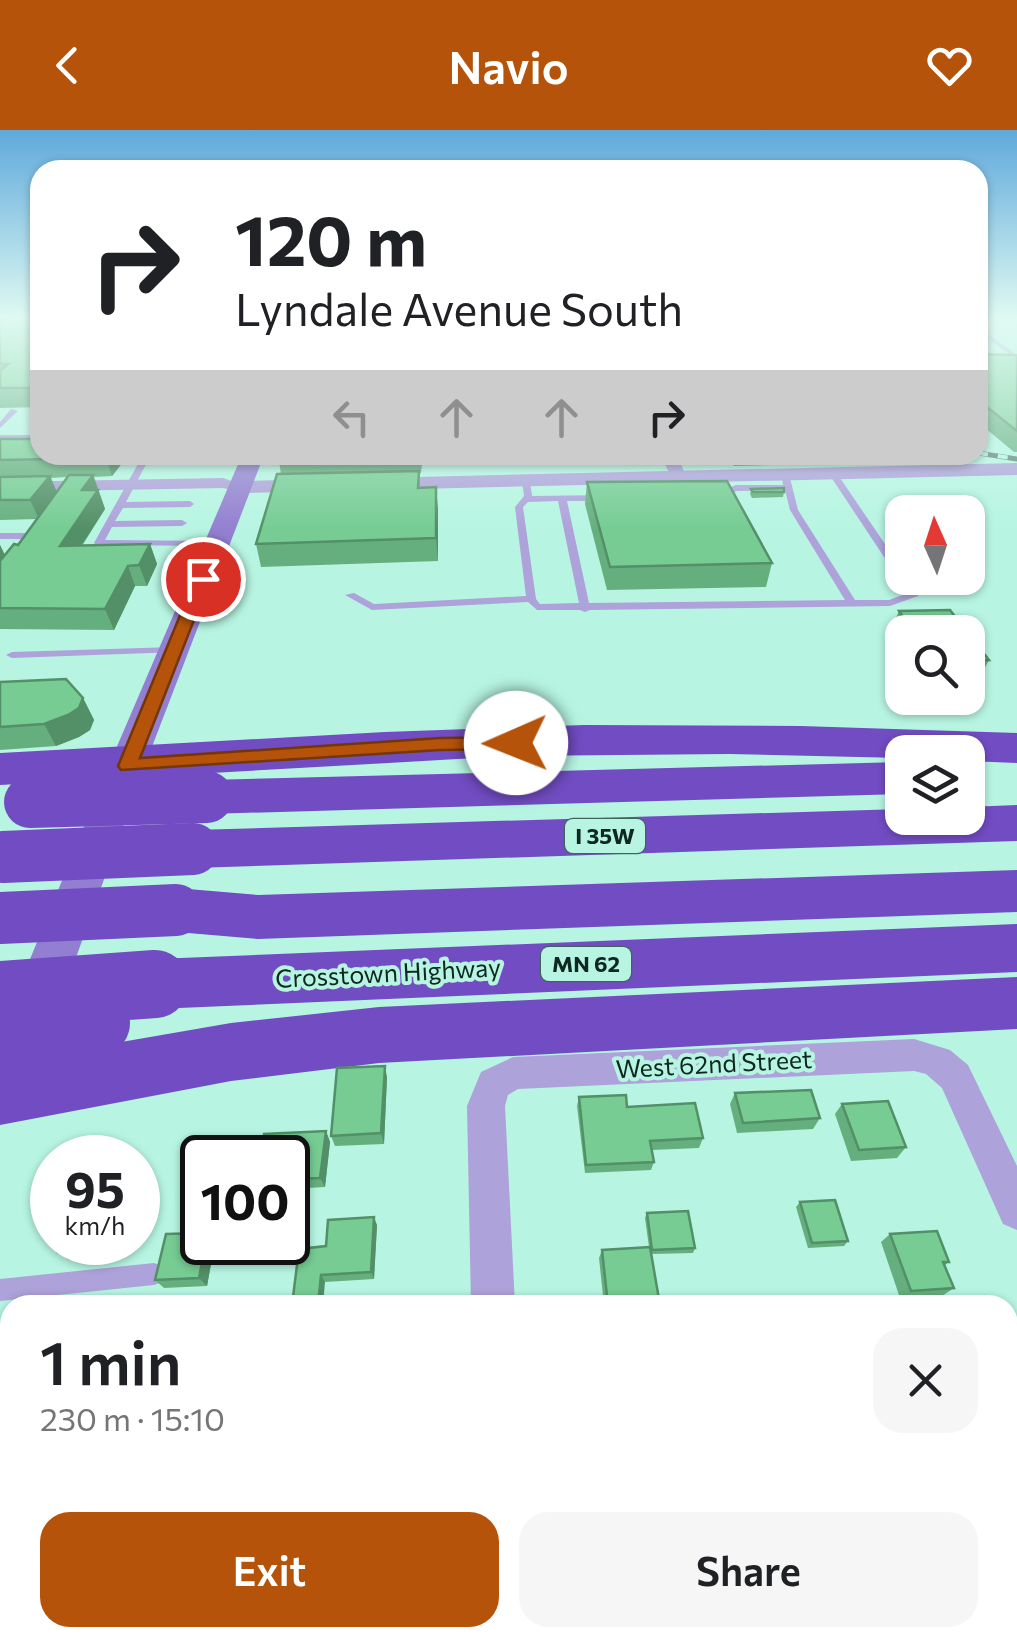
<!DOCTYPE html>
<html lang="en">
<head>
<meta charset="utf-8">
<style>
	body { margin:0; font-family:Commissioner,sans-serif; background:#f6f6f6; color:#202124; height:100vh; display:flex; flex-direction:column; font-size:38px; white-space:nowrap }
	* { box-sizing:border-box; margin:0 }
	p { font-size:32px; color:#757577 }
	.icon { flex:none; width:55px; height:55px; fill:none; stroke:currentColor; stroke-width:2; stroke-linecap:round; stroke-linejoin:round }
	.map { position:relative; flex:1; overflow:hidden }
	.drawer { position:absolute; left:0px; top:1165px; width:1018px; height:352px; display:flex; flex-direction:column; background:#fff; border-radius:30px 30px 0 0; box-shadow:0 2px 8px #0004 }
	.drawer>* { flex:none }
	.hud { position:absolute; left:30px; top:30px; width:958px; height:305px; border-radius:30px; box-shadow:0 2px 8px #0004; background:#fff; color:#202124; overflow:hidden }
	.needle { width:65px; rotate:357deg }
	.tools { position:absolute; left:885px; top:365px; display:grid; gap:20px }
	.tools a { display:grid; place-items:center; width:100px; height:100px; border-radius:20px; background:#fff; box-shadow:0 2px 8px #0004; font-size:50px }
	.speed { position:absolute; left:30px; top:1005px; display:flex; gap:20px; font-size:50px; font-weight:700; text-align:center }
	.speed>* { display:grid; place-content:center; width:130px; height:130px; border-radius:50%; background:#fff; box-shadow:0 2px 8px #0004; line-height:1 }
	.speed small { font-size:25px; font-weight:400 }
	.speed .limit { border:5px solid #111; border-radius:15px; background:#fff; color:#111 }
	.pin { position:absolute; display:grid; place-items:center; width:85px; height:85px; color:#fff; margin:-42px; border:5px solid #fff; border-radius:50%; box-shadow:0 2px 10px #0007 }
	.me { position:absolute; width:110px; margin:-55px; rotate:269deg; stroke-linejoin:round; filter:drop-shadow(0 0 8px #0008) }
	.turn { display:flex; align-items:center; gap:35px; height:210px; padding:0 40px; font-size:45px }
	.turn .icon { width:130px; height:130px; stroke-width:2.5 }
	.turn b { display:block; font-size:70px; line-height:85px }
	.lanes { display:flex; align-items:center; height:95px; padding:0 40px; background:#0003; justify-content:center; gap:50px; direction:ltr }
	.lanes .off { opacity:.35 }
	.round { display:grid; place-items:center; flex:none; width:105px; height:105px; border-radius:30px; background:#f6f6f6 }
	.summary { display:flex; align-items:center; justify-content:space-between; height:170px; padding:0 40px }
	h1 { font-size:60px; font-weight:600; line-height:75px }
	.primary-button { display:flex; gap:20px; margin-top:auto; padding:20px 40px }
	.primary-button a { flex:1; height:115px; border-radius:30px; background:#b45309; color:#fff; font-size:40px; font-weight:600; line-height:115px; text-align:center }
	.primary-button a+a { background:#f6f6f6; color:#202124 }
	header { display:flex; justify-content:space-between; align-items:center; height:130px; padding:0 40px; background:#b45309; color:#fff; font-size:45px; font-weight:600 }
	.map>svg:first-child { display:block }
	.lines { fill:none; stroke-linecap:round; stroke-linejoin:round }
	.service { fill:#aea2da; fill-rule:evenodd }
	.minor { fill:#aea2da; fill-rule:evenodd }
	.tertiary { fill:#aea2da; fill-rule:evenodd }
	.secondary { fill:#937fd1; fill-rule:evenodd }
	.motorway { fill:#724cc3; fill-rule:evenodd }
	.rail-casing { stroke:#588175; stroke-width:5 }
	.rail { stroke:#b7f5e2; stroke-width:4; stroke-dasharray:10; stroke-linecap:butt }
	.motorway-bridge-far1 { stroke:#724cc3; stroke-width:52 }
	.motorway-bridge { stroke:#724cc3; stroke-width:68 }
	.wall { fill:#65af7e; fill-rule:evenodd }
	.shaded-wall { fill:#538f67 }
	.building { fill:#76cc93; stroke:#538f67; stroke-width:2.5 }
	.route { fill:#b45309; stroke:#753606; stroke-width:2.5 }
	.labels { text-anchor:middle; stroke-width:8; stroke-linejoin:round; paint-order:stroke }
	.shield { fill:#b7f5e2; stroke:#41655a; stroke-width:2.5 }
	.shield-label { font-size:22px; font-weight:bold; fill:#0e2720 }
	.street-label { font-size:25px; fill:#0e2720; stroke:#b7f5e2 }
</style>
</head>
<body>
<header><svg class="icon" aria-label="back" viewBox="0 0 24 24"><path d="M15 5l-7 7 7 7"/></svg>Navio<svg class="icon" aria-label="heart" viewBox="0 0 24 24"><path d="M12 20l-8-8c-3-5 5-10 8-4 3-6 11-1 8 4z"/></svg></header>
<div class="map">
<svg width="1017" height="1516" viewBox="0 0 1017 1516">
	<rect width="100%" height="100%" fill="#b7f5e2"/>
	<g class="lines">
		<g class="service">
			<path d="M 984,188 L 990,188 L 983,200 L 1017,225 L 1017,230 L 978,201 Z"/>
			<path d="M 11,279 L 18,281 L 0,298 L 0,292 Z"/>
			<rect x="0" y="305" width="40" height="4"/>
			<path d="M 143,325 L 151,325 L 126,372 L 190,371 L 194,374 L 190,377 L 123,378 L 115,391 L 182,390 L 187,393 L 182,396 L 112,397 L 105,410 L 217,411 L 222,414 L 220,416 L 96,415 L 94,413 Z"/>
			<path d="M 833,342 L 836,342 L 902,439 L 902,448 L 909,448 L 919,464 L 918,466 L 890,476 L 590,480 L 585,482 L 580,480 L 537,480 L 528,472 L 372,480 L 345,465 L 354,463 L 374,474 L 526,466 L 515,377 L 524,366 L 522,351 L 526,348 L 530,351 L 532,366 L 607,365 L 611,368 L 607,371 L 567,371 L 589,473 L 845,470 L 790,380 L 785,360 L 737,361 L 715,368 L 711,365 L 736,355 L 783,355 L 782,348 L 786,346 L 790,348 L 798,380 L 855,470 L 889,470 L 908,463 L 829,344 ZM 558,371 L 579,473 L 540,474 L 536,469 L 523,377 L 528,372 Z"/>
			<path d="M 0,403 L 35,403 L 40,406 L 35,409 L 0,409 Z"/>
			<path d="M 174,517 L 178,518 L 178,522 L 12,528 L 6,525 L 12,522 Z"/>
			<path d="M 154,1133 L 162,1136 L 165,1144 L 162,1152 L 154,1155 L 0,1171 L 0,1149 Z"/>
			<path d="M 10,1248 L 10,1272 L 0,1273 L 0,1249 Z"/>
			<rect x="0" y="1450" width="10" height="26"/>
			<path d="M 52,1508 L 80,1508 L 78,1516 L 50,1516 Z"/>
		</g>
		<g class="minor">
			<path d="M 661,325 L 677,325 L 687,348 L 685,352 L 673,352 Z"/>
			<path d="M 223,348 L 248,357 L 240,362 L 223,358 L 0,362 L 0,352 Z"/>
			<path d="M 914,909 L 950,920 L 968,935 L 1017,1036 L 1017,1100 L 1003,1094 L 942,958 L 926,944 L 914,941 L 518,959 L 508,965 L 505,976 L 515,1175 L 471,1175 L 467,976 L 481,942 L 513,927 Z"/>
			<rect x="478" y="1508" width="54" height="8"/>
		</g>
		<path class="tertiary" d="M 1017,333 L 1017,345 L 240,363 L 229,357 L 240,351 Z"/>
		<path class="secondary" d="M 242,325 L 264,325 L 145,635 L 26,967 L 18,984 L 0,991 L 0,903 L 109,635 Z"/>
		<g class="motorway">
			<path d="M 584,595 L 801,596 L 1017,603 L 1017,633 L 968,631 L 968,622 L 902,622 L 902,628 L 729,624 L 512,626 L 0,655 L 0,623 L 385,602 Z"/>
			<path d="M 902,632 L 902,664 L 207,684 L 189,679 L 182,667 L 189,655 L 207,650 Z"/>
			<path d="M 1017,675 L 1017,711 L 193,738 L 174,732 L 167,719 L 174,706 L 193,700 L 902,679 L 902,688 L 968,688 L 968,677 Z"/>
			<path d="M 1017,740 L 1017,782 L 258,809 L 176,802 L 156,795 L 148,780 L 156,765 L 176,758 L 258,765 Z"/>
			<path d="M 1017,794 L 1017,842 L 155,879 L 134,872 L 125,854 L 134,836 L 155,829 Z"/>
			<path d="M 1017,847 L 1017,899 L 379,933 L 231,951 L 0,995 L 0,933 L 231,893 L 379,877 Z"/>
		</g>
		<defs>
			<path id="rail" d="M 978,323 L 1017,329"/>
		</defs>
		<use href="#rail" class="rail-casing"/>
		<use href="#rail" class="rail"/>
		<g class="motorway-bridge-far1">
			<path d="M 30,672 L 207,667"/>
			<path d="M 3,727 L 193,719"/>
			<path d="M 0,788 L 176,780"/>
		</g>
		<g class="motorway-bridge">
			<path d="M 0,865 L 155,854"/>
			<path d="M 0,905 L 96,893"/>
		</g>
	</g>
	<g class="wall">
		<path d="M 40,188 L 40,277 L 0,278 L 0,189 Z"/>
		<path d="M 978,224 L 1017,225 L 1017,322 L 1014,322 L 978,292 Z"/>
		<path d="M 0,309 L 40,325 L 121,325 L 123,332 L 112,346 L 94,347 L 105,379 L 82,416 L 150,414 L 157,434 L 147,456 L 135,456 L 114,500 L 0,499 L 0,415 L 5,425 L 18,415 L 37,389 L 0,390 ZM 67,347 L 57,362 L 51,348 Z"/>
		<path d="M 278,325 L 423,325 L 421,343 L 419,343 L 420,358 L 438,379 L 438,431 L 261,437 L 256,414 L 281,344 Z"/>
		<path d="M 728,325 L 775,325 L 772,335 L 734,336 Z"/>
		<path d="M 587,352 L 772,433 L 766,457 L 607,460 L 585,374 Z"/>
		<path d="M 751,359 L 784,362 L 783,367 L 752,368 L 750,364 Z"/>
		<path d="M 950,480 L 989,530 L 979,549 L 968,550 L 968,502 L 902,502 L 902,517 L 891,500 L 899,481 Z"/>
		<path d="M 0,552 L 83,568 L 94,590 L 90,600 L 79,607 L 56,616 L 0,620 Z"/>
		<path d="M 387,947 L 384,1014 L 335,1016 L 331,1006 Z"/>
		<path d="M 735,963 L 820,988 L 813,999 L 737,1003 L 730,974 Z"/>
		<path d="M 579,967 L 627,977 L 703,1008 L 699,1018 L 652,1020 L 654,1032 L 651,1040 L 585,1043 L 577,976 Z"/>
		<path d="M 842,974 L 906,1017 L 897,1028 L 851,1031 L 835,984 Z"/>
		<path d="M 326,1001 L 330,1012 L 325,1057 L 288,1059 L 288,1028 Z"/>
		<path d="M 800,1072 L 848,1111 L 844,1116 L 808,1118 L 796,1077 Z"/>
		<path d="M 647,1083 L 695,1118 L 693,1123 L 651,1124 L 660,1175 L 604,1175 L 599,1128 L 602,1120 L 649,1117 L 645,1088 Z"/>
		<path d="M 377,1095 L 374,1149 L 325,1152 L 292,1175 L 326,1116 Z"/>
		<path d="M 890,1104 L 949,1132 L 944,1136 L 954,1158 L 942,1166 L 900,1168 L 881,1112 Z"/>
		<path d="M 120,1112 L 116,1128 L 69,1130 L 58,1122 Z"/>
		<path d="M 202,1112 L 215,1112 L 207,1156 L 164,1158 L 155,1150 Z"/>
	</g>
	<g class="shaded-wall">
		<path d="M 108,325 L 121,325 L 123,332 L 112,346 L 106,328 Z"/>
		<path d="M 93,345 L 105,379 L 68,436 L 60,416 L 82,360 Z"/>
		<path d="M 50,346 L 58,365 L 39,389 L 30,370 Z"/>
		<path d="M 436,357 L 438,379 L 438,431 L 436,408 Z"/>
		<path d="M 150,414 L 157,434 L 147,456 L 139,435 Z"/>
		<path d="M 0,415 L 7,430 L 0,440 Z"/>
		<path d="M 128,436 L 135,456 L 114,500 L 105,479 Z"/>
		<path d="M 83,568 L 94,590 L 90,600 L 79,607 L 56,616 L 44,594 Z"/>
		<path d="M 385,936 L 387,947 L 384,1014 L 381,1003 Z"/>
		<path d="M 326,1001 L 330,1012 L 325,1057 L 320,1048 Z"/>
		<path d="M 374,1087 L 377,1095 L 374,1149 L 371,1142 Z"/>
		<path d="M 108,1112 L 120,1112 L 116,1128 L 106,1120 Z"/>
		<path d="M 206,1112 L 215,1112 L 207,1156 L 199,1148 Z"/>
		<path d="M 321,1145 L 325,1152 L 323,1175 L 318,1175 Z"/>
		<path d="M 93,1167 L 104,1175 L 91,1175 Z"/>
	</g>
	<g class="building">
		<path d="M 11,188 L 40,188 L 40,258 L 0,258 L 0,241 L 8,234 L 0,234 L 0,189 Z"/>
		<path d="M 978,224 L 1017,225 L 1017,301 L 978,270 Z"/>
		<path d="M 0,309 L 40,309 L 40,325 L 108,325 L 106,328 L 0,330 Z"/>
		<path d="M 278,325 L 358,325 L 277,327 Z"/>
		<path d="M 419,341 L 418,358 L 436,357 L 436,408 L 256,414 L 277,344 Z"/>
		<path d="M 69,345 L 93,345 L 82,360 L 98,360 L 60,416 L 150,414 L 139,435 L 128,436 L 105,479 L 0,478 L 0,431 L 14,414 L 18,415 Z"/>
		<path d="M 50,346 L 30,370 L 0,370 L 0,347 Z"/>
		<path d="M 727,351 L 772,433 L 610,437 L 587,352 Z"/>
		<path d="M 784,358 L 784,362 L 753,362 L 751,359 Z"/>
		<path d="M 950,480 L 989,530 L 968,531 L 968,502 L 913,502 L 899,481 Z"/>
		<path d="M 66,549 L 83,568 L 79,578 L 68,585 L 44,594 L 0,597 L 0,552 Z"/>
		<path d="M 385,936 L 381,1003 L 331,1006 L 337,938 Z"/>
		<path d="M 811,960 L 820,988 L 743,993 L 735,963 Z"/>
		<path d="M 626,965 L 627,977 L 695,973 L 703,1008 L 650,1011 L 654,1032 L 586,1035 L 579,967 Z"/>
		<path d="M 888,971 L 906,1017 L 859,1020 L 842,974 Z"/>
		<path d="M 326,1001 L 320,1048 L 288,1049 L 288,1028 L 260,1028 L 264,1004 Z"/>
		<path d="M 835,1070 L 848,1111 L 812,1113 L 800,1072 Z"/>
		<path d="M 688,1081 L 695,1118 L 652,1120 L 647,1083 Z"/>
		<path d="M 374,1087 L 371,1142 L 321,1145 L 318,1175 L 292,1175 L 299,1119 L 326,1116 L 328,1090 Z"/>
		<path d="M 937,1101 L 949,1132 L 943,1132 L 954,1158 L 911,1161 L 890,1104 Z"/>
		<path d="M 202,1103 L 202,1112 L 206,1112 L 199,1148 L 155,1150 L 166,1104 Z"/>
		<path d="M 60,1112 L 108,1112 L 106,1120 L 58,1122 Z"/>
		<path d="M 650,1117 L 660,1175 L 608,1175 L 602,1120 Z"/>
		<path d="M 93,1167 L 91,1175 L 42,1175 L 43,1169 Z"/>
		<path d="M 1008,1270 L 1017,1293 L 1017,1302 L 1013,1302 L 1017,1312 L 1017,1441 L 1013,1442 L 1008,1427 Z"/>
		<path d="M 9,1279 L 10,1413 L 0,1414 L 0,1311 Z"/>
	</g>
	<linearGradient id="sky" x2="0" y2="1"><stop stop-color="#5fa9dc"/><stop offset="0.47" stop-color="#dffaf2"/><stop offset="1" stop-color="#dffaf2" stop-opacity="0"/></linearGradient>
	<rect width="1017" height="400" fill="url(#sky)"/>
	<path class="route" d="M 203,445 L 210,449 L 140,628 L 440,608 L 516,607 L 525,613 L 516,619 L 440,620 L 121,640 L 118,636 L 195,449 Z"/>
	<g class="labels">
		<g class="shield">
			<rect x="565" y="689" width="80" height="34" rx="8"/>
			<rect x="541" y="817" width="90" height="34" rx="8"/>
		</g>
		<g class="shield-label">
			<text x="605" y="714">I 35W</text>
			<text x="586" y="842">MN 62</text>
		</g>
		<g class="street-label">
			<text transform="translate(388 843) rotate(-3)" y="9">Crosstown Highway</text>
			<text transform="translate(714 934) rotate(-3)" y="9">West 62nd Street</text>
		</g>
	</g>
</svg>
<div class="tools">
<a><svg class="needle" viewBox="-14 -14 28 28"><path d="M0-13l5 13h-10z" fill="#e53935"/><path d="M0 13l5-13h-10z" fill="#757577"/></svg></a>
<a><svg class="icon" aria-label="search" viewBox="0 0 24 24"><circle cx="10" cy="10" r="6"/><path d="M15 15l6 6"/></svg></a>
<a><svg class="icon" aria-label="layers" viewBox="0 0 24 24"><path d="M12 4l9 5-9 5-9-5zM3 14l9 5 9-5"/></svg></a>
</div>
<div class="speed"><div>95<small>km/h</small></div><div class="limit">100</div></div>
<div class="pin" style="left:203px;top:449px;background:#d93025"><svg class="icon" aria-label="arrive" viewBox="0 0 24 24"><path d="M6 21V4h12l-3 4 3 4H6"/></svg></div>
<svg class="me" style="left:516px;top:613px" viewBox="-20 -20 40 40"><circle r="19" fill="#fff"/><path d="M0-13L10 11 0 6-10 11z" fill="#b45309"/></svg>
<div class="hud">
<div class="turn"><svg class="icon" aria-label="right" viewBox="0 0 24 24"><path d="M7 20v-9h11M14 6l5 5-5 5"/></svg><div><b>120 m</b>Lyndale Avenue South</div></div>
<div class="lanes"><svg class="icon off" aria-label="left" viewBox="0 0 24 24"><path d="M17 20v-9H6M10 6l-5 5 5 5"/></svg><svg class="icon off" aria-label="ahead" viewBox="0 0 24 24"><path d="M12 20V5M6 11l6-6 6 6"/></svg><svg class="icon off" aria-label="ahead" viewBox="0 0 24 24"><path d="M12 20V5M6 11l6-6 6 6"/></svg><svg class="icon" aria-label="right" viewBox="0 0 24 24"><path d="M7 20v-9h11M14 6l5 5-5 5"/></svg></div>
</div>
<section class="drawer">
<div class="summary"><div><h1>1 min</h1><p>230 m · 15:10</p></div><a class="round"><svg class="icon" aria-label="close" viewBox="0 0 24 24"><path d="M6 6l12 12M18 6L6 18"/></svg></a></div>
<div class="primary-button"><a>Exit</a><a>Share</a></div>
</section>
</div>
</body>
</html>
